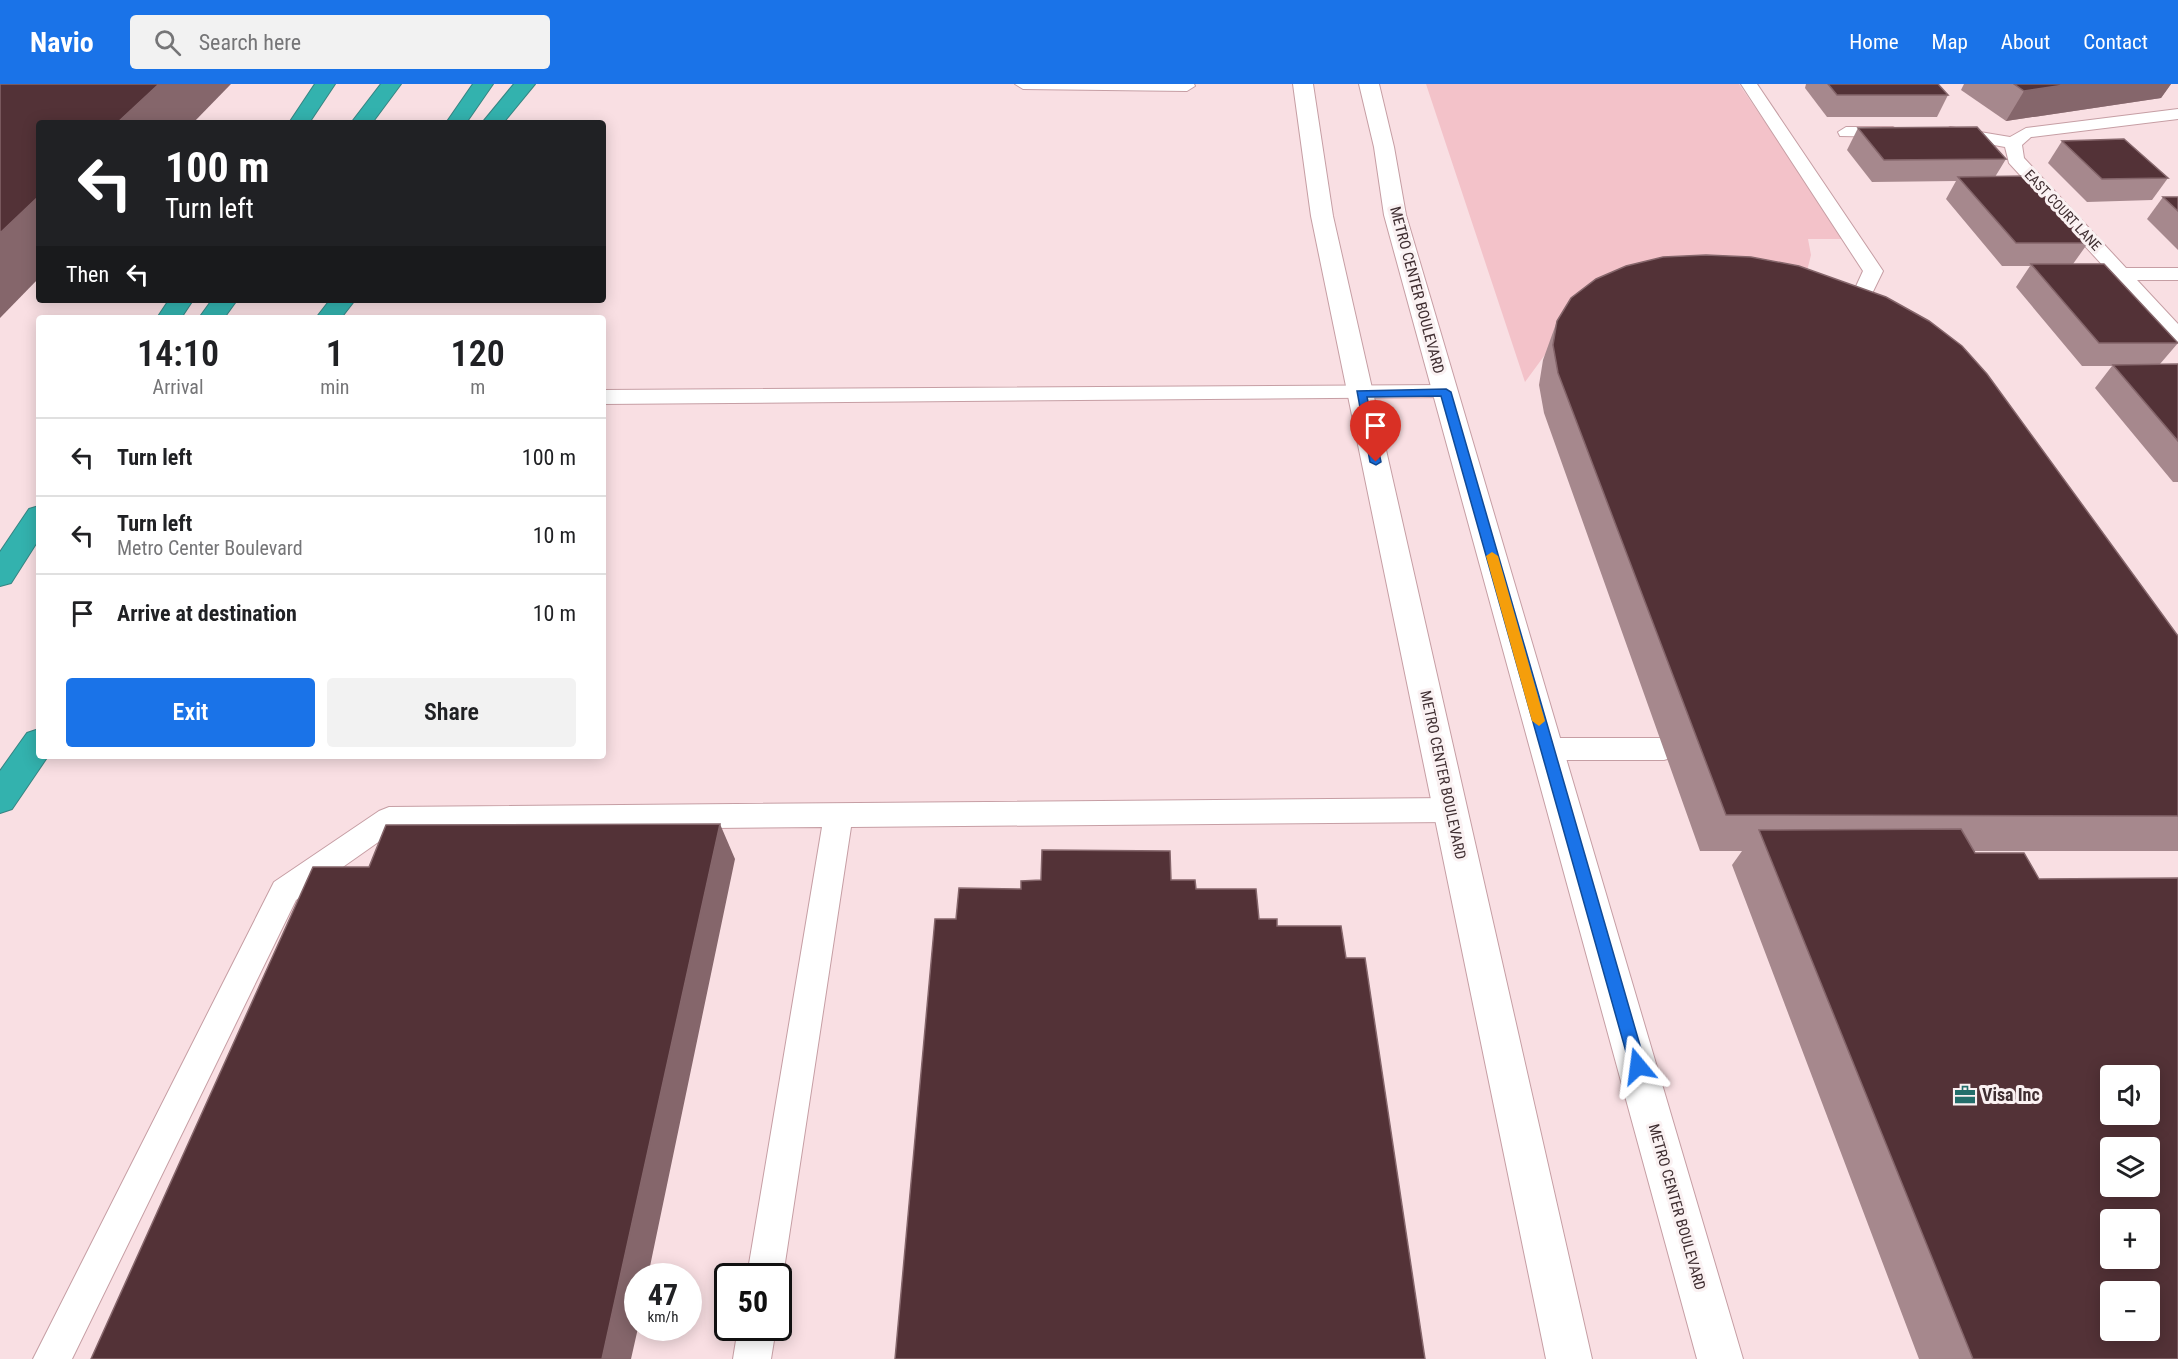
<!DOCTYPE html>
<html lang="en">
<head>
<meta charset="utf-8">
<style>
	body { margin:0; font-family:"Roboto Condensed",sans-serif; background:#f2f2f2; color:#202124; height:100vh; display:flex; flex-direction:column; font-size:22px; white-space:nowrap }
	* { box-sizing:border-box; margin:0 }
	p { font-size:20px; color:#757577 }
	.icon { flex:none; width:33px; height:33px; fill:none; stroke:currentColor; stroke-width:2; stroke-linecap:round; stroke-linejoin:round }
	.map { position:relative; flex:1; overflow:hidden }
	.panel { position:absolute; left:36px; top:231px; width:570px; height:444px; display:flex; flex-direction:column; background:#fff; border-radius:6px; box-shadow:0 3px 15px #0003 }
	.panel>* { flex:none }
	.banner { position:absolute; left:36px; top:36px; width:570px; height:183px; border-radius:6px; box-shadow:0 3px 15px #0003; background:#202124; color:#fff; overflow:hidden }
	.fabs { position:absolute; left:2100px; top:981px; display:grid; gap:12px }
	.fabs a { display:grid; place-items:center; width:60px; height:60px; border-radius:6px; background:#fff; box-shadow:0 3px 15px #0003; font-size:30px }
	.speed { position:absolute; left:624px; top:1179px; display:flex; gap:12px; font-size:30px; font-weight:700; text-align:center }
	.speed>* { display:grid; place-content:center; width:78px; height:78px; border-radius:50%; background:#fff; box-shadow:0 3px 15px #0003; line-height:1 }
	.speed small { font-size:15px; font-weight:400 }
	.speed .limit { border:3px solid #111; border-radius:9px; background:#fff; color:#111 }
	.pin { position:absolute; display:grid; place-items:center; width:51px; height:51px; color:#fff; margin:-62px -26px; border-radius:50% 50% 50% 0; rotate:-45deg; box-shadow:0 0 6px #0007 }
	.pin .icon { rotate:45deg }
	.me { position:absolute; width:66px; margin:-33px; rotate:344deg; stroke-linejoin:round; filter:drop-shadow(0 0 4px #0008) }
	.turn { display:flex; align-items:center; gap:21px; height:126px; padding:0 30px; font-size:27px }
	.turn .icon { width:78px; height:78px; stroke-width:2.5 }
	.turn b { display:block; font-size:42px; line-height:51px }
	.then { display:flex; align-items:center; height:57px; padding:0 30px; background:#0003; gap:12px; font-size:22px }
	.eta { display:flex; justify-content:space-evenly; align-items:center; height:102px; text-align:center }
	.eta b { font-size:36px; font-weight:600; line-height:42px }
	.primary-button { display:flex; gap:12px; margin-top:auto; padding:12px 30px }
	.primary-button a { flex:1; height:69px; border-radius:6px; background:#1a73e8; color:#fff; font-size:24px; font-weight:600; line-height:69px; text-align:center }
	.primary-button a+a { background:#f2f2f2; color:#202124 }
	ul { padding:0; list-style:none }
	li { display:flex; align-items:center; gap:18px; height:78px; padding:0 30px; border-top:2px solid #e0e0e0 }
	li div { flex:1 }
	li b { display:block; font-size:22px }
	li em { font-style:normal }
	header { display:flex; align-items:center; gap:36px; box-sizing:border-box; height:84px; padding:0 30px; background:#1a73e8; color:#fff }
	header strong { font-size:28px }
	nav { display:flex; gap:33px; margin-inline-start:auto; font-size:21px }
	.search { width:420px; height:54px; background:#f2f2f2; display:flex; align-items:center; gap:15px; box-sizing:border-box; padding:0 21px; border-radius:6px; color:#757577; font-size:22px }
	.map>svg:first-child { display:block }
	.green { fill:#f3c2c9 }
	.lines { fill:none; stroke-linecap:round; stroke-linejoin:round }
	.service-casing { stroke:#c69ea4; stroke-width:2 }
	.secondary-casing { stroke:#c69ea4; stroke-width:2 }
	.motorway-casing { stroke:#378482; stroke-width:2 }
	.service { fill:#fff; fill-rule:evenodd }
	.secondary { fill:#fff; fill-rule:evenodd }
	.motorway { fill:#33b2ae; fill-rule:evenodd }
	.wall { fill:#a6888d }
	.shaded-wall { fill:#85666b }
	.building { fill:#533237; stroke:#85666b; stroke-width:1.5; fill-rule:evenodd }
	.route { fill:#1a73e8; stroke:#114b97; stroke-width:1.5 }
	.slow { fill:#f59e0b }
	.labels { text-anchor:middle; stroke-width:6; stroke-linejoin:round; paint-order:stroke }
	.far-street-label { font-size:14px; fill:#3f2e31; stroke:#faf1f2 }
	.street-label { font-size:15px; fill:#3f2e31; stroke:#faf1f2 }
	.near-poi-label { font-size:18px; font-weight:bold; fill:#3f2e31; stroke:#faf1f2; text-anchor:start }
</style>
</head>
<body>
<header>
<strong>Navio</strong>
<div class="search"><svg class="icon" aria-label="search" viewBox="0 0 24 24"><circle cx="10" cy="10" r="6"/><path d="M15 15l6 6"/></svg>Search here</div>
<nav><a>Home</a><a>Map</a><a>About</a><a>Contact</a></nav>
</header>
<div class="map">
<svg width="2178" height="1275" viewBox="0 0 2178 1275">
	<rect width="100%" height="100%" fill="#f9dfe3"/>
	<path class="green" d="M 1426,0 L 1739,0 L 1845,155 L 1808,155 L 1811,171 L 1806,191 L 1558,253 L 1525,298 Z"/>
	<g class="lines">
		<defs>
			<g id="service">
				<path d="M 1015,0 L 1194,0 L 1195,2 L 1187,7 L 1023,5 Z"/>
				<path d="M 1741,0 L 1757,0 L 1883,187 L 1865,224 L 1851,224 L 1848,220 L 1863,187 Z"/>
				<path d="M 2178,25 L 2178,35 L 2031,53 L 2022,61 L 2024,74 L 2126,184 L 2178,184 L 2178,196 L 2137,196 L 2178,240 L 2178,258 L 2171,256 L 2009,79 L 2005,63 L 1950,53 L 1942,48 L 1950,43 L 2010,53 L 2026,44 Z"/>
				<path d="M 1846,43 L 1893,43 L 1901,48 L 1893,53 L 1840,52 L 1838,48 Z"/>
				<path d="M 1446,301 L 1454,303 L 1457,308 L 1454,313 L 603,320 L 603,306 Z"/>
				<path d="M 1547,654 L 1664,654 L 1674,657 L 1678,665 L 1674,673 L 1664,676 L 1547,676 L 1537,673 L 1533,665 L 1537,657 Z"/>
				<path d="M 1451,714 L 1461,718 L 1465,726 L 1461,734 L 1451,738 L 851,743 L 783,1192 L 778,1203 L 778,1192 L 747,1192 L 822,743 L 394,747 L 296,816 L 72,1275 L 33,1275 L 274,798 L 379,727 L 389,723 Z"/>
				<path d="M 738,1244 L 776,1244 L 771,1275 L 733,1275 Z"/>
			</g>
			<g id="secondary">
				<path d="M 1293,0 L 1313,0 L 1333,132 L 1592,1275 L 1546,1275 L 1311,132 Z"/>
				<path d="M 1359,0 L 1379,0 L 1394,63 L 1406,131 L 1743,1275 L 1697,1275 L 1384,131 L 1374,63 Z"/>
			</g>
			<g id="motorway">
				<path d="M 315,0 L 335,0 L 309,39 L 289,39 Z"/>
				<path d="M 381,0 L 401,0 L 372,39 L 351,39 Z"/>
				<path d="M 473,0 L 493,0 L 466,39 L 446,39 Z"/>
				<path d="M 514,0 L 535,0 L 503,39 L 482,39 Z"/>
				<path d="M 169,216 L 193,216 L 181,234 L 157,234 Z"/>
				<path d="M 212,216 L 237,216 L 224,234 L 199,234 Z"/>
				<path d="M 330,216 L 355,216 L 341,234 L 316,234 Z"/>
				<path d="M 39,422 L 39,455 L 11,499 L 0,502 L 0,468 L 29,425 Z"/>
				<path d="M 39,645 L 39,672 L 48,672 L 12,725 L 0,729 L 0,687 L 27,649 Z"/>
			</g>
		</defs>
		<use href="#service" class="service-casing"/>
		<use href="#secondary" class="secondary-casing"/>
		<use href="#motorway" class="motorway-casing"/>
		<use href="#service" class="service"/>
		<use href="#secondary" class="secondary"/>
		<use href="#motorway" class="motorway"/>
	</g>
	<g class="wall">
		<path d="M 1806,0 L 1938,0 L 1948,11 L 1937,33 L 1827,33 L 1805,4 Z"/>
		<path d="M 1964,0 L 2171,0 L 2161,14 L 2006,37 L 1961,6 Z"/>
		<path d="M 1858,44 L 2006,75 L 1995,93 L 2088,159 L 2073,180 L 2178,259 L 2160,280 L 2178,280 L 2178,398 L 2173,398 L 2095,304 L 2112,282 L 2082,282 L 2016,203 L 2030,182 L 2002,182 L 1946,115 L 1956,97 L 1872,98 L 1847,66 Z"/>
		<path d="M 2062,57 L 2168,94 L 2152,116 L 2087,118 L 2048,79 Z"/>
		<path d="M 2163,113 L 2178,113 L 2178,166 L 2147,135 Z"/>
		<path d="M 1557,237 L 2178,552 L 2178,767 L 1973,767 L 2178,1275 L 1919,1275 L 1732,781 L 1742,767 L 1700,767 L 1544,329 L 1539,301 L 1543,276 Z"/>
	</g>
	<g class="shaded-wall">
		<path d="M 159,0 L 231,0 L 193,39 L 117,39 Z"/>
		<path d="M 2071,0 L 2171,0 L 2161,14 L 2006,37 L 2024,7 Z"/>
		<path d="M 39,112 L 39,194 L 0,234 L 0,149 Z"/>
		<path d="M 720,740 L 735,775 L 648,1192 L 638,1192 L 638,1244 L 631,1275 L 602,1275 Z"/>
	</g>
	<g class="building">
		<path d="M 0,0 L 159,0 L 117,39 L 39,39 L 39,112 L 0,149 Z"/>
		<path d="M 1828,0 L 1938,0 L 1948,11 L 1837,11 Z"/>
		<path d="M 2014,0 L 2071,0 L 2024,7 Z"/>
		<path d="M 1977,43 L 2006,75 L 1884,76 L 1858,44 Z"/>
		<path d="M 2124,55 L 2168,94 L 2102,95 L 2062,57 Z"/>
		<path d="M 2026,92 L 2088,159 L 2016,159 L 1958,93 Z"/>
		<path d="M 2163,113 L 2178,113 L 2178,127 Z"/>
		<path d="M 1706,171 L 1751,173 L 1799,182 L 1886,213 L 1929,237 L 1962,262 L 1987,290 L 2178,552 L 2178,732 L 1726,731 L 1558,289 L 1553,261 L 1557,237 L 1571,214 L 1596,195 L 1626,182 L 1663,173 Z"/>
		<path d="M 2031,180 L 2104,180 L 2178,259 L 2099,259 Z"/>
		<path d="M 2178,280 L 2178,357 L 2113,281 Z"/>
		<path d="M 720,740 L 602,1275 L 91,1275 L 313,783 L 369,783 L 386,741 Z"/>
		<path d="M 1961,745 L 1975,769 L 2024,769 L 2039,795 L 2178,794 L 2178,1275 L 1973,1275 L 1759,746 ZM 2110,992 L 2150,992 L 2150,1030 L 2110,1030 ZM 2110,1064 L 2150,1064 L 2150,1102 L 2110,1102 ZM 2110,1136 L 2150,1136 L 2150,1174 L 2110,1174 ZM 2110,1208 L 2150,1208 L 2150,1246 L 2110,1246 Z"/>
		<path d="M 1042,766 L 1170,767 L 1171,796 L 1195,796 L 1196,805 L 1256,805 L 1259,835 L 1277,835 L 1277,842 L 1341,842 L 1346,874 L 1365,874 L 1425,1275 L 895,1275 L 935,835 L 956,835 L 959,804 L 1021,805 L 1021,797 L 1041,796 Z"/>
	</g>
	<path class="route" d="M 1446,305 L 1451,308 L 1646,982 L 1644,988 L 1638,990 L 1632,988 L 1630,982 L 1441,312 L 1367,313 L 1381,378 L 1376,381 L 1370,378 L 1357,307 Z"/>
	<path class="slow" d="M 1492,468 L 1498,472 L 1545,637 L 1539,642 L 1532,637 L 1486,472 Z"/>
	<defs>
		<symbol id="office-bare" viewBox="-9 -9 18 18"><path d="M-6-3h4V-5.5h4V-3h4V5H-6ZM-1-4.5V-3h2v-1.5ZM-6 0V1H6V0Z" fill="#236e6b" stroke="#faf1f2" stroke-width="2.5" paint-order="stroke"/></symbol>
	</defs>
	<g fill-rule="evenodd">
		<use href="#office-bare" x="1950" y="996" width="30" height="30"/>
	</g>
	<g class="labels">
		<g class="far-street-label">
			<text transform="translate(2063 126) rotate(47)" y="5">EAST COURT LANE</text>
		</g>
		<g class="street-label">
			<text transform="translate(1417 206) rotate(75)" y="5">METRO CENTER BOULEVARD</text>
			<text transform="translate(1443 691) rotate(78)" y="5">METRO CENTER BOULEVARD</text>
			<text transform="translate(1677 1123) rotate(74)" y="5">METRO CENTER BOULEVARD</text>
		</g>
		<g class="near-poi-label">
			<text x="1982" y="1017">Visa Inc</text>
		</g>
	</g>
</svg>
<div class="fabs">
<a><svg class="icon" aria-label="sound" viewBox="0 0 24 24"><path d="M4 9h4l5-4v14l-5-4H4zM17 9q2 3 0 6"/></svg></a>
<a><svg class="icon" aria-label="layers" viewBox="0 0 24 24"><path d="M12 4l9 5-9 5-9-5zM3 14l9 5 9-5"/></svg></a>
<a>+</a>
<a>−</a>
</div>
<div class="speed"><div>47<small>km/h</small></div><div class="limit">50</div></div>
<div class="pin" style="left:1376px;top:378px;background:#d93025"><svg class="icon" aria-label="arrive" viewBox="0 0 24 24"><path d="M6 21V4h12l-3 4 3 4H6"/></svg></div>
<svg class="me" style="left:1638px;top:982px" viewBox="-20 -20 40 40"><path d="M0-17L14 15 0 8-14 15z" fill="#1a73e8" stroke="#fff" stroke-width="4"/></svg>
<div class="banner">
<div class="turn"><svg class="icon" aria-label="left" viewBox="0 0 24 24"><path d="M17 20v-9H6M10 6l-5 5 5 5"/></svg><div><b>100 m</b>Turn left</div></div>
<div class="then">Then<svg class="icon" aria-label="left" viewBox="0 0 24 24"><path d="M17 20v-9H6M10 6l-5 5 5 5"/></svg></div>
</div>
<section class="panel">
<div class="eta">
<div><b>14:10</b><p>Arrival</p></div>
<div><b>1</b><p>min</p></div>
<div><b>120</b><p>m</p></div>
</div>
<ul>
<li><svg class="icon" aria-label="left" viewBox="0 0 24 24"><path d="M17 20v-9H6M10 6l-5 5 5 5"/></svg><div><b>Turn left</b></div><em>100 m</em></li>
<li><svg class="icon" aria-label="left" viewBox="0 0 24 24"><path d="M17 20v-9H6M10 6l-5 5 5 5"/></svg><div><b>Turn left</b><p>Metro Center Boulevard</p></div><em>10 m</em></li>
<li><svg class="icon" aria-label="arrive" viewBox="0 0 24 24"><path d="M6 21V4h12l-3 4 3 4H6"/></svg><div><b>Arrive at destination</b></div><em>10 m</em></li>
</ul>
<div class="primary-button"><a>Exit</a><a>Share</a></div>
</section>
</div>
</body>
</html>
